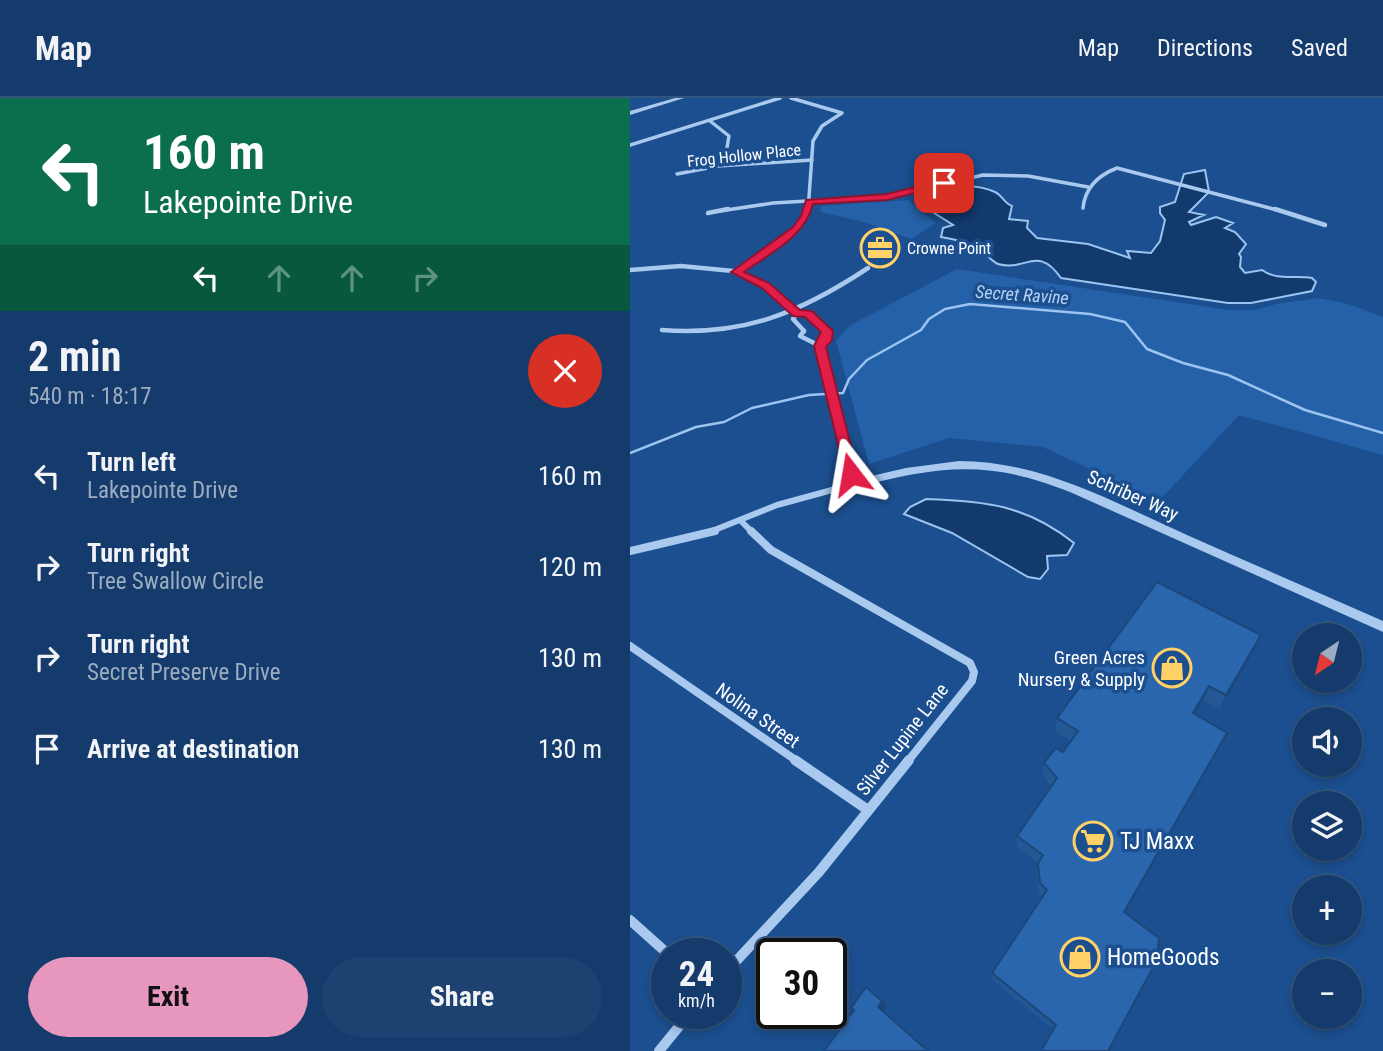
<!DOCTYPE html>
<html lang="en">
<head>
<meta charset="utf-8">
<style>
	body { margin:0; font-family:"Roboto Condensed",sans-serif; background:#1d4271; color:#f1f3f6; height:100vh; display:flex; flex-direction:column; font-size:26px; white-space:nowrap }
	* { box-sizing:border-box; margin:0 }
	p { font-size:23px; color:#9dadc1 }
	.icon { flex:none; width:38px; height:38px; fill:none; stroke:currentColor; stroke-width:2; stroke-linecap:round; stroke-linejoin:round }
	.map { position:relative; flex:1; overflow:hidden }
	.details { display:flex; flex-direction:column; background:#143b6b; width:630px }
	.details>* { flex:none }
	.hud { background:#0b6e4f; color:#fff; overflow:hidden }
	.needle { width:46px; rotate:215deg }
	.buttons { position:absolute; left:662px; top:525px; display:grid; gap:14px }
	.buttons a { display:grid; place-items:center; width:70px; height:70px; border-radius:50%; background:#143b6b; box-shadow:0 4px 10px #0003,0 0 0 2px #33557e; font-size:35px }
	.speed { position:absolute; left:21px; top:840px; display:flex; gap:14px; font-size:35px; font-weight:700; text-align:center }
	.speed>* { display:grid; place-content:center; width:91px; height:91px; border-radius:50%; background:#143b6b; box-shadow:0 4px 10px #0003,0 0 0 2px #33557e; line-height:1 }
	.speed small { font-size:18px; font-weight:400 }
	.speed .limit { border:4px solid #111; border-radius:10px; background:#fff; color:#111 }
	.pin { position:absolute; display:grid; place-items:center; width:60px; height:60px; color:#fff; margin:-30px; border-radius:14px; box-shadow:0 4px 10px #0006 }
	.me { position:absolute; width:77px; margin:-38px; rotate:346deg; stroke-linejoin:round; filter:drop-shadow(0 0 5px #0008) }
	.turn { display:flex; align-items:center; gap:24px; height:147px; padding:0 28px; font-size:32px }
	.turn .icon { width:91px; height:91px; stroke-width:2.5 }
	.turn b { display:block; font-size:49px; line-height:60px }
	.lanes { display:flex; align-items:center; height:66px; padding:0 28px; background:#0003; justify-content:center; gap:35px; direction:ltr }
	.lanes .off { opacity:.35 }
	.round { display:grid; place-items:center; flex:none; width:74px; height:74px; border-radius:37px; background:#1d4271 }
	.headline { display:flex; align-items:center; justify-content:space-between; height:119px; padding:0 28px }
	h1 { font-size:42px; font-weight:700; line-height:52px }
	.cta { display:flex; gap:14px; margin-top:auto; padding:14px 28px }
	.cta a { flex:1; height:80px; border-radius:42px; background:#e797bd; color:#111; font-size:28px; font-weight:700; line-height:80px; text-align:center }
	.cta a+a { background:#1d4271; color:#f1f3f6 }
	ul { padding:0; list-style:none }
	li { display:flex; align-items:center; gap:21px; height:91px; padding:0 28px }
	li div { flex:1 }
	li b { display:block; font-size:26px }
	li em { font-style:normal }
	header { display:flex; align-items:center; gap:42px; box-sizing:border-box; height:98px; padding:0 35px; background:#143b6b; border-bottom:2px solid #33557e }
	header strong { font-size:33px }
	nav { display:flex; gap:38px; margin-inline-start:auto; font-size:24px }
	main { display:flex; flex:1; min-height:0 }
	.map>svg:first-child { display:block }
	.green { fill:#2461a8 }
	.water { fill:#123a6d; stroke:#9cc4f0; stroke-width:2 }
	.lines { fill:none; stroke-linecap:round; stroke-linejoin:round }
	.stream { stroke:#9cc4f0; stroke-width:2.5 }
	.minor-far4 { stroke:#a9c9ee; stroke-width:3.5 }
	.minor-far3 { stroke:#a9c9ee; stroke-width:4.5 }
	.minor-far2 { stroke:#a9c9ee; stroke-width:6 }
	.minor-far1 { stroke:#a9c9ee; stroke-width:8 }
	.minor { stroke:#a9c9ee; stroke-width:10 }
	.tertiary { fill:#a9c9ee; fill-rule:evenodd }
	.wall { fill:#245895 }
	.shaded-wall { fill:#1d4779 }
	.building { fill:#2a66ad; stroke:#1d4779; stroke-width:2 }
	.route { fill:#e11d48; stroke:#92132f; stroke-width:2 }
	.labels { text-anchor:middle; stroke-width:7; stroke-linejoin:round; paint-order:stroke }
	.far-street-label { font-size:16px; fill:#fff; stroke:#1b4f8f }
	.far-poi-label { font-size:16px; fill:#fff; stroke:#1b4f8f; text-anchor:start }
	.far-water-label { font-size:18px; font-style:italic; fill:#b5d3f5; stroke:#1b4f8f }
	.street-label { font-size:19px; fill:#fff; stroke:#1b4f8f }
	.poi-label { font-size:19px; fill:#fff; stroke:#1b4f8f; text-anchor:end }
	.near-poi-label { font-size:23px; fill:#fff; stroke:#1b4f8f; text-anchor:start }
</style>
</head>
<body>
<header>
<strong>Map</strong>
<nav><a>Map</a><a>Directions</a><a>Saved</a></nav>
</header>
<main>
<section class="details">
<div class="hud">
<div class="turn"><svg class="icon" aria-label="left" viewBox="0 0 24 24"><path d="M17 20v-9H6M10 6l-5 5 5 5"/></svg><div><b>160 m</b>Lakepointe Drive</div></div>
<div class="lanes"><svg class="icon" aria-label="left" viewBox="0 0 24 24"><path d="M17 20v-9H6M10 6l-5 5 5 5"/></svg><svg class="icon off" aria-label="ahead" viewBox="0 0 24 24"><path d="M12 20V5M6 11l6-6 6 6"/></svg><svg class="icon off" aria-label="ahead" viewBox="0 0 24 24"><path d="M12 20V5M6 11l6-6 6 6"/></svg><svg class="icon off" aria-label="right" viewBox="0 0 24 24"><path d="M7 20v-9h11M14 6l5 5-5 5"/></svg></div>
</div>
<div class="headline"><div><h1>2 min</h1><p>540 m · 18:17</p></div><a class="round" style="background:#d93025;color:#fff"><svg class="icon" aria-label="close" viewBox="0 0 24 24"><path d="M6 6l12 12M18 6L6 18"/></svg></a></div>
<ul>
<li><svg class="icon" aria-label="left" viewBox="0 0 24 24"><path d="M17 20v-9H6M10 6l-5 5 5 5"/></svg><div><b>Turn left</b><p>Lakepointe Drive</p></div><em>160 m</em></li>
<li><svg class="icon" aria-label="right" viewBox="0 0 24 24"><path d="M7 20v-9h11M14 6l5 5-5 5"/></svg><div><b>Turn right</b><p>Tree Swallow Circle</p></div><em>120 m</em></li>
<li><svg class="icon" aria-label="right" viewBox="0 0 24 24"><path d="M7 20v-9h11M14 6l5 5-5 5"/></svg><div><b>Turn right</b><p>Secret Preserve Drive</p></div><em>130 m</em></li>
<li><svg class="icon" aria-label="arrive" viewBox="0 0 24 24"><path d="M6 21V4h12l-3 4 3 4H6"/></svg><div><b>Arrive at destination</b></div><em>130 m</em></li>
</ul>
<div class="cta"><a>Exit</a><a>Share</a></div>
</section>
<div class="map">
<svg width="753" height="953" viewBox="0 0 753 953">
	<rect width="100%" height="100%" fill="#1b4f8f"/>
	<g class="green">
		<path d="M 278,102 L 306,125 L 281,141 L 234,124 L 190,114 L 191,108 Z"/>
		<path d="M 327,171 L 599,212 L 625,212 L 646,206 L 689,200 L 718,206 L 753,219 L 753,357 L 609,317 L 529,403 L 413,349 L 319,340 L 239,366 L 206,243 L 219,228 Z"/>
	</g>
	<g class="water">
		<path d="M 575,72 L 579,94 L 559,114 L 574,117 L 559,124 L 561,127 L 586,119 L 603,125 L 595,130 L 605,134 L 616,146 L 609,156 L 611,159 L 610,169 L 615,175 L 632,172 C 647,183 665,177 682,180 L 686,184 L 682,193 L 621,205 L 598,205 L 431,180 C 407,146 396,174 368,166 C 363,164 357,157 352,153 C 341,145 324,141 311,139 L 313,130 L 323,127 L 287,104 L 288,100 C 314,92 339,82 365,94 C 372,97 374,105 382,108 L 379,121 L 398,123 L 397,130 L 407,140 L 458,146 L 500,160 L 497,153 L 521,155 L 530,143 L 535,122 L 530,115 L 530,109 L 545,104 L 554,76 Z"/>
		<path d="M 296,401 C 356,403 396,407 444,445 L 437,457 L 417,458 L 418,471 L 410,481 L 398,479 L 322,435 L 274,416 L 280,409 Z"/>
	</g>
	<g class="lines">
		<path class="stream" d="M 0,355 L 66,329 L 94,324 L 122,310 L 179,297 L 213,295 L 219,281 L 237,262 L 291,232 L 299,221 L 315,211 L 340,206 L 460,216 L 495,224 L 517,251 L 553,265 L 598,277 L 675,312 L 753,335"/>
		<g class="minor-far4">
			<path d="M 161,0 L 212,15 L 192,28 L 183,43 L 178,113"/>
			<path d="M 80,23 L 99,38 L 94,67"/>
			<path d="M 0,47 L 150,0"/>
			<path d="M 47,76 L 88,68 L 182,62"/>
			<path d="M 453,110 C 455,90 469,77 487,70 L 651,113"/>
			<path d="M 90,113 L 143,105 L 264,98 L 353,77 L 398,78 L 458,89"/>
		</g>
		<g class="minor-far3">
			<path d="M 645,111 L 695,127"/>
			<path d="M 78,115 L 98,111"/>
			<path d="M 0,172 L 51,168 L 103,173 L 134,186 L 167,215 L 178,216 L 197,233 L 196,242 L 190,248 L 192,254"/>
			<path d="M 106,174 C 133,157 167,142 178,111"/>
			<path d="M 167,215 L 163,221 L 174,233"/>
			<path d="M 32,232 C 114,238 170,215 238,170"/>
			<path d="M 174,233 L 170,238 L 190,248"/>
		</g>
		<g class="minor-far2">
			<path d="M 112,424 L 123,435"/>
			<path d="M 77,435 L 147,407 L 224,386 L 191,253"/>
		</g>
		<g class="minor-far1">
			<path d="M 121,433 L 141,452 L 340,565 L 344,574 L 342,583 L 278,663"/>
			<path d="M 0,453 L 85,433"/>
			<path d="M 0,548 L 167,663"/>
		</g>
		<g class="minor">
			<path d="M 165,662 L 238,712"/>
			<path d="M 0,822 L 38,856"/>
			<path d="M 96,874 L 189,774 L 279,662"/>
			<path d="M 29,953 L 60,915"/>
		</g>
		<g class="tertiary">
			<path d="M 45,0 L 54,0 L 0,17 L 0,13 Z"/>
			<path d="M 329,363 C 411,363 483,404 557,437 C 622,466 688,494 753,523 L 753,534 L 440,394 C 358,361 308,368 224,390 L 218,386 L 224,382 L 276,370 Z"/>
		</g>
	</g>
	<path class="wall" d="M 624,552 L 590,611 L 573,602 L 565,616 L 590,648 L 495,815 L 424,932 L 362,882 L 362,875 L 412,798 L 409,795 L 407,776 L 409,765 L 387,749 L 387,738 L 421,688 L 413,678 L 414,665 L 433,654 L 441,643 L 425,633 L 427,620 Z"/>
	<g class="shaded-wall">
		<path d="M 631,537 L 624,552 L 590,611 L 596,597 Z"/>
		<path d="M 579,588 L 573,602 L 557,629 L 563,615 Z"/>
		<path d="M 597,635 L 590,648 L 490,823 L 494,814 Z"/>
		<path d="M 252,903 L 257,909 L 253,915 L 248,909 Z"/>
	</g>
	<g class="building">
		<path d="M 527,484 L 631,537 L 596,597 L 579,588 L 563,615 L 597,635 L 494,814 L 529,840 L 527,862 L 478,953 L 411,953 L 426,927 L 362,875 L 417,792 L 410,785 L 408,766 L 413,757 L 387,738 L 427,680 L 414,665 L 426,650 L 433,654 L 448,633 L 427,620 Z"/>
		<path d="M 236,889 L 252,903 L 248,909 L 298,953 L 194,953 L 224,912 L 221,910 Z"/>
	</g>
	<path class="route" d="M 314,82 L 317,83 L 317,87 L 257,102 L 183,106 C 176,138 139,156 114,174 L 139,185 L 170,212 L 182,213 L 203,233 L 202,242 L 196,249 L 228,376 L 226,379 L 216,379 L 184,248 L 191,234 L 175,219 L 163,218 L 132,190 L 101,174 L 163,129 L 171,118 L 176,102 L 257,96 Z"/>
	<defs>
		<symbol id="office-ring" viewBox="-11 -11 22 22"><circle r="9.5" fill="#1b4f8f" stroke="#ffd166" stroke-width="1.5"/><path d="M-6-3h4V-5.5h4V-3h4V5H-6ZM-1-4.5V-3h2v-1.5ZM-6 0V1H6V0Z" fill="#ffd166"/></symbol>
		<symbol id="shop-ring" viewBox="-11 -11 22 22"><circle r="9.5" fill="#1b4f8f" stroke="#ffd166" stroke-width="1.5"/><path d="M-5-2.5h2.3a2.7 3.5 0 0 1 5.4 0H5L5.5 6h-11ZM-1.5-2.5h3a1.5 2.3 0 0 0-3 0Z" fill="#ffd166"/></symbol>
		<symbol id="supermarket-ring" viewBox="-11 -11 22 22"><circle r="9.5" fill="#1b4f8f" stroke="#ffd166" stroke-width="1.5"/><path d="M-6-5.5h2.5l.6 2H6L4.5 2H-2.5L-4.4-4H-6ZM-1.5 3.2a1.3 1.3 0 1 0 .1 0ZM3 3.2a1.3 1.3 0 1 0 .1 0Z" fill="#ffd166"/></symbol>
	</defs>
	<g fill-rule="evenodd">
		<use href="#office-ring" x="228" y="128" width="44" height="44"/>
		<use href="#shop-ring" x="520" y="548" width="44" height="44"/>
		<use href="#supermarket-ring" x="441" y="721" width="44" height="44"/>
		<use href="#shop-ring" x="428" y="837" width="44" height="44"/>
	</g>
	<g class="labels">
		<g class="far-street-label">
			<text transform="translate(114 57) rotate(-6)" y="6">Frog Hollow Place</text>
		</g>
		<g class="far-poi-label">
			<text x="277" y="156">Crowne Point</text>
		</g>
		<g class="far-water-label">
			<text transform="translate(392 197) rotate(4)" y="6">Secret Ravine</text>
		</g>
		<g class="street-label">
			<text transform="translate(503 397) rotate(24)" y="7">Schriber Way</text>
			<text transform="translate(128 617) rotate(35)" y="7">Nolina Street</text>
			<text transform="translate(272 641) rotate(-52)" y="7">Silver Lupine Lane</text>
		</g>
		<g class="poi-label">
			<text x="515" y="566">Green Acres<tspan x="515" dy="22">Nursery &amp; Supply</tspan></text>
		</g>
		<g class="near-poi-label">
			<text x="490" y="751">TJ Maxx</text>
			<text x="477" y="867">HomeGoods</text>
		</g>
	</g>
</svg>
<div class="buttons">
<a><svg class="needle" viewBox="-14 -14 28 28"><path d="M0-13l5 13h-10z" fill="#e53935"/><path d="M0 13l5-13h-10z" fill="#9dadc1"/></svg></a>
<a><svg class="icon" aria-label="sound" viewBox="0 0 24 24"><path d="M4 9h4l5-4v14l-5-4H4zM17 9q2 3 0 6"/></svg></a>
<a><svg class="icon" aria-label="layers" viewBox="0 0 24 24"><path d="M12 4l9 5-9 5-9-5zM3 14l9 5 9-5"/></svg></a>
<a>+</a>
<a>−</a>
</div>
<div class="speed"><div>24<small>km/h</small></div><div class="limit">30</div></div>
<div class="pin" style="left:314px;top:85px;background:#d93025"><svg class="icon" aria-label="arrive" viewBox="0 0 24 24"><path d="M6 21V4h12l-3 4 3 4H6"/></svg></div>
<svg class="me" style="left:221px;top:376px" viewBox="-20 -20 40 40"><path d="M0-17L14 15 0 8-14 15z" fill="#e11d48" stroke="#fff" stroke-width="4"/></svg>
</div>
</main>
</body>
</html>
